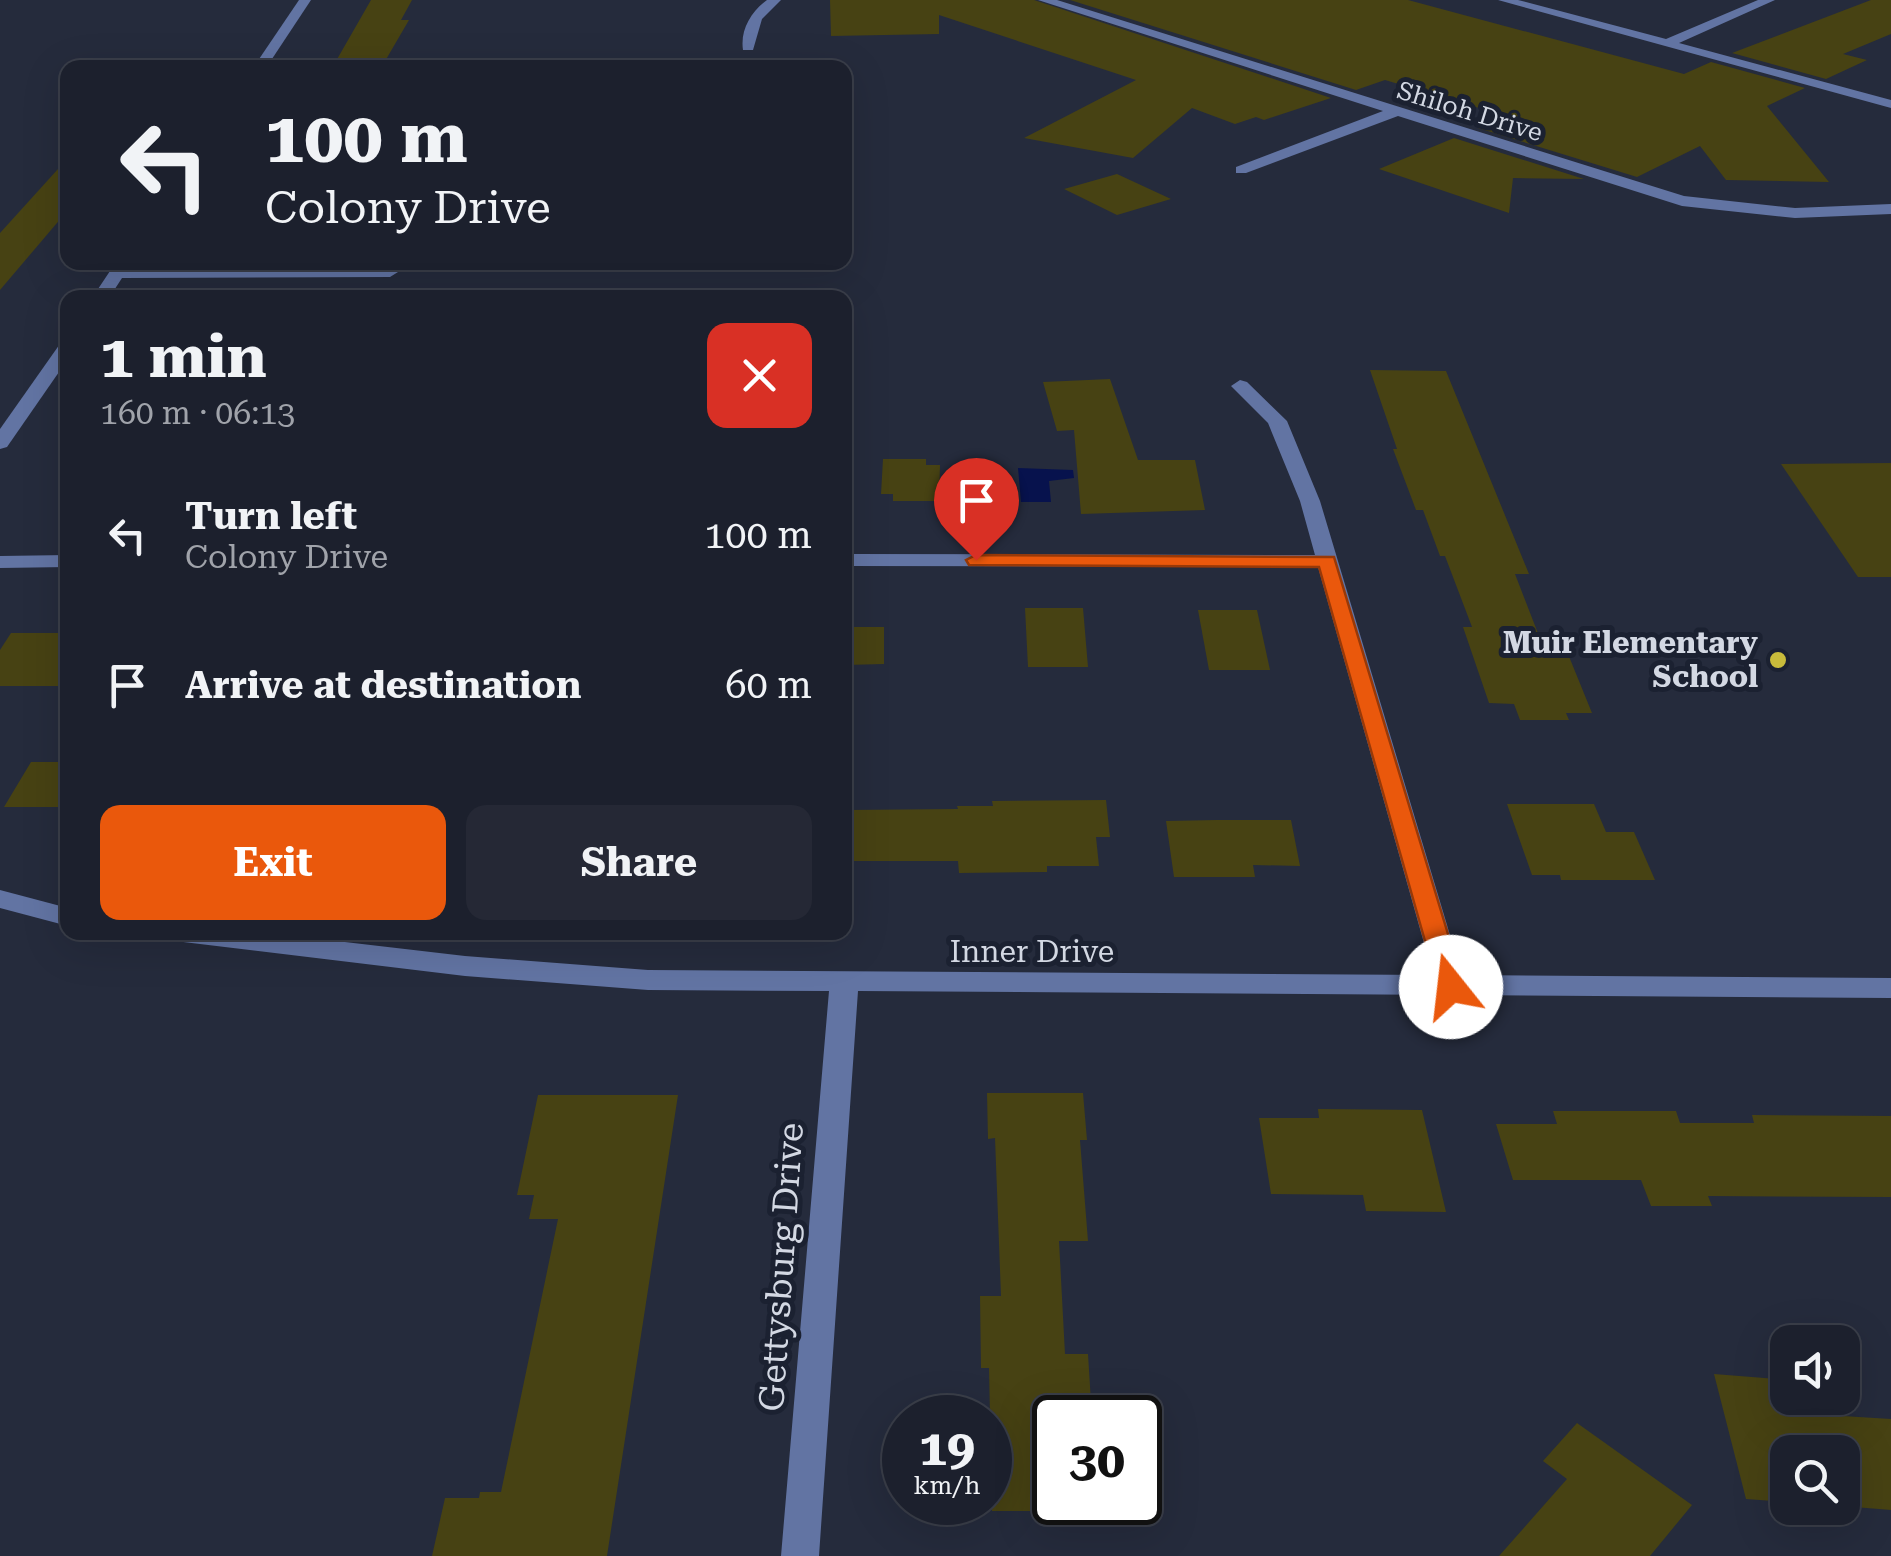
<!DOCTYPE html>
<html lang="en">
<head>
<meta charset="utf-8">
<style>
	body { margin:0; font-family:"Roboto Serif",serif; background:#252835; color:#f1f3f6; height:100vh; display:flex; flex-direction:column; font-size:38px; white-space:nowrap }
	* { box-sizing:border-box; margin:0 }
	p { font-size:32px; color:#a0a3aa }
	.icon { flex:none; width:55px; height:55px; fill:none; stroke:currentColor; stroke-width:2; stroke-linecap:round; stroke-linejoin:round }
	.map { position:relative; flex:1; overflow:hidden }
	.details { position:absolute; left:60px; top:290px; width:792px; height:650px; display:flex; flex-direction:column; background:#1c202d; border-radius:20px; box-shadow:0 10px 40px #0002,0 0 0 2px #3a3e49 }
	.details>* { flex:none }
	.guide { position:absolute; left:60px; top:60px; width:792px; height:210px; border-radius:20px; box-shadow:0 10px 40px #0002,0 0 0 2px #3a3e49; background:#1c202d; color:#f1f3f6; overflow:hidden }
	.controls { position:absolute; left:1770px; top:1325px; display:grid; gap:20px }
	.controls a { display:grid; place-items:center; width:90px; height:90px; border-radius:20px; background:#1c202d; box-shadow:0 10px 40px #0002,0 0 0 2px #3a3e49; font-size:50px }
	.speed { position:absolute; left:882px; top:1395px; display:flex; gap:20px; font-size:50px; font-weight:700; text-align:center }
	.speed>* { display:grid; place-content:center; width:130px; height:130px; border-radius:50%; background:#1c202d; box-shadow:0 10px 40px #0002,0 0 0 2px #3a3e49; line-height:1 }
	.speed small { font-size:25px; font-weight:400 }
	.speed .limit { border:5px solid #111; border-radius:15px; background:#fff; color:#111 }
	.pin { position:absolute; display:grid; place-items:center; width:85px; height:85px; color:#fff; margin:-102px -42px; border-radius:50% 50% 50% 0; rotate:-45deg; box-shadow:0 0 10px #0007 }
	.pin .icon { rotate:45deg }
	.me { position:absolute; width:110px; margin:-55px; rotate:344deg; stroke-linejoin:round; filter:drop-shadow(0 0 8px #0008) }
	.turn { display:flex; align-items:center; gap:35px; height:210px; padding:0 40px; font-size:45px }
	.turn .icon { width:130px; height:130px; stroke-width:2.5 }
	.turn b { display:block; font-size:70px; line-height:85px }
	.round { display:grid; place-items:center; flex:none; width:105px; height:105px; border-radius:20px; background:#252835 }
	.head { display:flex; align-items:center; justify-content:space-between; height:170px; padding:0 40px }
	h1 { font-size:60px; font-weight:700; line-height:75px }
	.button { display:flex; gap:20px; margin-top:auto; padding:20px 40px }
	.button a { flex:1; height:115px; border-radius:20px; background:#ea580c; color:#fff; font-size:40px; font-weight:700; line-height:115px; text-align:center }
	.button a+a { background:#252835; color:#f1f3f6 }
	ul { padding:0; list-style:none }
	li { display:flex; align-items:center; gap:30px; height:150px; padding:0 40px }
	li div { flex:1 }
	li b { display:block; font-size:38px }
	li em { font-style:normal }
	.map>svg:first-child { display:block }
	.water { fill:#07124d }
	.building { fill:#474213 }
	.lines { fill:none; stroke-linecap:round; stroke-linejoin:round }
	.minor { fill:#6274a3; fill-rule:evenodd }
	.route { fill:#ea580c; stroke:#983908; stroke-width:2.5 }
	.poi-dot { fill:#c8bb3b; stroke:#1b2131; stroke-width:4 }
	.labels { text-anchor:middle; stroke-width:10; stroke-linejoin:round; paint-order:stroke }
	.far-street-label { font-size:25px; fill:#d3d8e3; stroke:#1b2131 }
	.poi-label { font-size:30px; font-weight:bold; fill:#d3d8e3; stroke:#1b2131; text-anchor:end }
	.street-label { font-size:30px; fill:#d3d8e3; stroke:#1b2131 }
	.near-street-label { font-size:35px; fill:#d3d8e3; stroke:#1b2131 }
</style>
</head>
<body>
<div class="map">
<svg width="1891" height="1556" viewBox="0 0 1891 1556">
	<rect width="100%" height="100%" fill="#252b3c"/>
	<path class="water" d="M 1018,468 L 1073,470 L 1074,478 L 1049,481 L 1051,502 L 1021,502 Z"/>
	<g class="building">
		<path d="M 371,0 L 412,0 L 401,20 L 409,20 L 381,68 L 332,68 Z"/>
		<path d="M 830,0 L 1034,0 L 1331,98 L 1264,120 L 1256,117 L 1235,124 L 1192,108 L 1133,158 L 1024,138 L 1136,80 L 939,15 L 939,34 L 831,36 Z"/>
		<path d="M 1070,0 L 1408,0 L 1684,74 L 1711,62 L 1805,88 L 1767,106 L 1829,182 L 1726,180 L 1700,146 L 1637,177 L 1478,128 L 1506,116 L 1385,80 L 1356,90 Z"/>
		<path d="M 1871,0 L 1891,0 L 1891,34 L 1843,54 L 1867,60 L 1826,79 L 1732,53 Z"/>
		<path d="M 1454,138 L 1584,179 L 1513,178 L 1509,213 L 1379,169 Z"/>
		<path d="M 68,158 L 68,210 L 0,290 L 0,233 Z"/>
		<path d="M 1117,174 L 1171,199 L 1117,215 L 1064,189 Z"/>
		<path d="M 1370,370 L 1446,371 L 1529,574 L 1515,574 L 1546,654 L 1568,654 L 1592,713 L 1566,713 L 1569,720 L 1520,720 L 1514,704 L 1489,703 L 1463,627 L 1472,627 L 1445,556 L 1440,556 L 1423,510 L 1416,510 L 1393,449 L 1397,449 Z"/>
		<path d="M 1110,379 L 1138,460 L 1195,460 L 1205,510 L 1081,514 L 1074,430 L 1057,431 L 1043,382 Z"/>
		<path d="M 883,459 L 926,459 L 926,465 L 940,465 L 939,501 L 893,501 L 893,494 L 881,494 Z"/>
		<path d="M 1891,463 L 1891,577 L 1858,577 L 1781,464 Z"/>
		<path d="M 1025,608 L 1083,608 L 1088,667 L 1028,667 Z"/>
		<path d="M 1198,610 L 1257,610 L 1270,670 L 1209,670 Z"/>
		<path d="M 845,627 L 884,627 L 884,664 L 845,665 Z"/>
		<path d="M 11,633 L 68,633 L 68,672 L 59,686 L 0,686 L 0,650 Z"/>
		<path d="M 31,762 L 68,762 L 68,807 L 4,807 Z"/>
		<path d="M 1106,800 L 1110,837 L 1096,837 L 1099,866 L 1047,866 L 1047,872 L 959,873 L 958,861 L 845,861 L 845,810 L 958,809 L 957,806 L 993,806 L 992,801 Z"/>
		<path d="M 1507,804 L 1594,804 L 1606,832 L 1634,832 L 1655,880 L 1561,880 L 1560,875 L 1532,875 Z"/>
		<path d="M 1216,820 L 1291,820 L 1300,866 L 1253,865 L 1255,877 L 1174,877 L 1166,821 Z"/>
		<path d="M 987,1093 L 1083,1093 L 1087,1140 L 1080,1140 L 1088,1241 L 1059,1241 L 1065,1354 L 1088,1354 L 1092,1418 L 1055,1418 L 1055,1511 L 992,1511 L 989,1368 L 981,1368 L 980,1296 L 1001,1296 L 995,1138 L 988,1139 Z"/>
		<path d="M 538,1095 L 678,1095 L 607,1556 L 432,1556 L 445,1498 L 479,1498 L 480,1492 L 501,1492 L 558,1219 L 529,1219 L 534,1195 L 517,1195 Z"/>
		<path d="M 1318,1109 L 1422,1110 L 1446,1212 L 1366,1211 L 1363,1195 L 1271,1194 L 1259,1118 L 1319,1118 Z"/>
		<path d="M 1553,1111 L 1676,1111 L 1680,1123 L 1754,1123 L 1752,1115 L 1891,1116 L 1891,1197 L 1708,1196 L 1712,1206 L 1651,1206 L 1641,1180 L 1513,1180 L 1496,1124 L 1557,1124 Z"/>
		<path d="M 1714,1374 L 1788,1380 L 1788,1398 L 1805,1398 L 1810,1414 L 1891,1419 L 1891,1510 L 1842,1506 L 1842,1452 L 1788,1452 L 1788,1502 L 1746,1499 Z"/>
		<path d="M 1577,1423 L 1692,1505 L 1650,1556 L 1499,1556 L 1567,1479 L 1543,1461 Z"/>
	</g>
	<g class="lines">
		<g class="minor">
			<path d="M 299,0 L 311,0 L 266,68 L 253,68 Z"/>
			<path d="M 781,0 L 762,19 L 753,50 L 743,50 C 740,30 751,12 767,0 Z"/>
			<path d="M 1038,0 L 1057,0 L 1684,196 L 1795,208 L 1891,204 L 1891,214 L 1795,218 L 1682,206 L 1398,116 L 1246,173 L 1236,173 L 1236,167 L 1383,111 Z"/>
			<path d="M 1498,0 L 1518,0 L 1666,39 L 1758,0 L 1775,0 L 1679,43 L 1891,100 L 1891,108 Z"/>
			<path d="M 116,262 L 133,262 L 129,268 L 390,267 L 398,272 L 390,277 L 122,278 L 109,298 L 92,298 Z"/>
			<path d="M 68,340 L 68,359 L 7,447 L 0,449 L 0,429 L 62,341 Z"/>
			<path d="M 1240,380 L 1247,382 L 1287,421 L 1320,501 L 1462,975 L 1891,978 L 1891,998 L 858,991 L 819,1556 L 781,1556 L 829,991 L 648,990 L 465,976 L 175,941 L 165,939 L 162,932 L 259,932 L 465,956 L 648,970 L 1433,975 L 1318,567 L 845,566 L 845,554 L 1315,555 L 1300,501 L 1268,423 L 1231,386 Z"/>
			<path d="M 68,555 L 68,567 L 0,568 L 0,556 Z"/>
			<path d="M 0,890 L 68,908 L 68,926 L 0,908 Z"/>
		</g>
	</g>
	<path class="route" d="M 976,555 L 1334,557 L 1464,987 L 1460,994 L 1442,994 L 1438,987 L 1319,567 L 969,565 L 966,560 Z"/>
	<circle class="poi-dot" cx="1778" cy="660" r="10"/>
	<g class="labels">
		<g class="far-street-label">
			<text transform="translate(1470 111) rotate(17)" y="9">Shiloh Drive</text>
		</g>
		<g class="poi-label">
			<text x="1758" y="653">Muir Elementary<tspan x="1758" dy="34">School</tspan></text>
		</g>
		<g class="street-label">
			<text x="1032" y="962">Inner Drive</text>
		</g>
		<g class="near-street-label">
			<text transform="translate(781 1267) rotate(-86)" y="12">Gettysburg Drive</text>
		</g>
	</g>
</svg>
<div class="controls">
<a><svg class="icon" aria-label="sound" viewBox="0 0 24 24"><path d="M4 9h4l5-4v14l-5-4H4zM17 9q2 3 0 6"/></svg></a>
<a><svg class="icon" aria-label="search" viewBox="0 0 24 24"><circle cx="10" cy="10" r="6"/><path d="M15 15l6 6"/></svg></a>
</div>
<div class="speed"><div>19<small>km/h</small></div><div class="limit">30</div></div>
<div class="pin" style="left:976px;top:560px;background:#d93025"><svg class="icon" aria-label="arrive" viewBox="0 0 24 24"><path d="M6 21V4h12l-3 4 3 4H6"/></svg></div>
<svg class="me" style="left:1451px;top:987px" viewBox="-20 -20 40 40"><circle r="19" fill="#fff"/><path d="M0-13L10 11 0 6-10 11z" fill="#ea580c"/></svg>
<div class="guide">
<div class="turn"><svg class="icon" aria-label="left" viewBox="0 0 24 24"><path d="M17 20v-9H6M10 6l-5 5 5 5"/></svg><div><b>100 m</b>Colony Drive</div></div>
</div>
<section class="details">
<div class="head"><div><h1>1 min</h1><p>160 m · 06:13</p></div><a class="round" style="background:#d93025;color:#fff"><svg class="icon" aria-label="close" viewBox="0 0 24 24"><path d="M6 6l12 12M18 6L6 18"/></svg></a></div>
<ul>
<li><svg class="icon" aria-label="left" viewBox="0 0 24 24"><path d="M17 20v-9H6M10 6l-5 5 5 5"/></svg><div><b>Turn left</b><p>Colony Drive</p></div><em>100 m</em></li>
<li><svg class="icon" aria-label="arrive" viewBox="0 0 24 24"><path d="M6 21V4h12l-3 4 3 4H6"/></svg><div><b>Arrive at destination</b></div><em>60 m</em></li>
</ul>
<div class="button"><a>Exit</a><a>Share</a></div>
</section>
</div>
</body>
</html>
